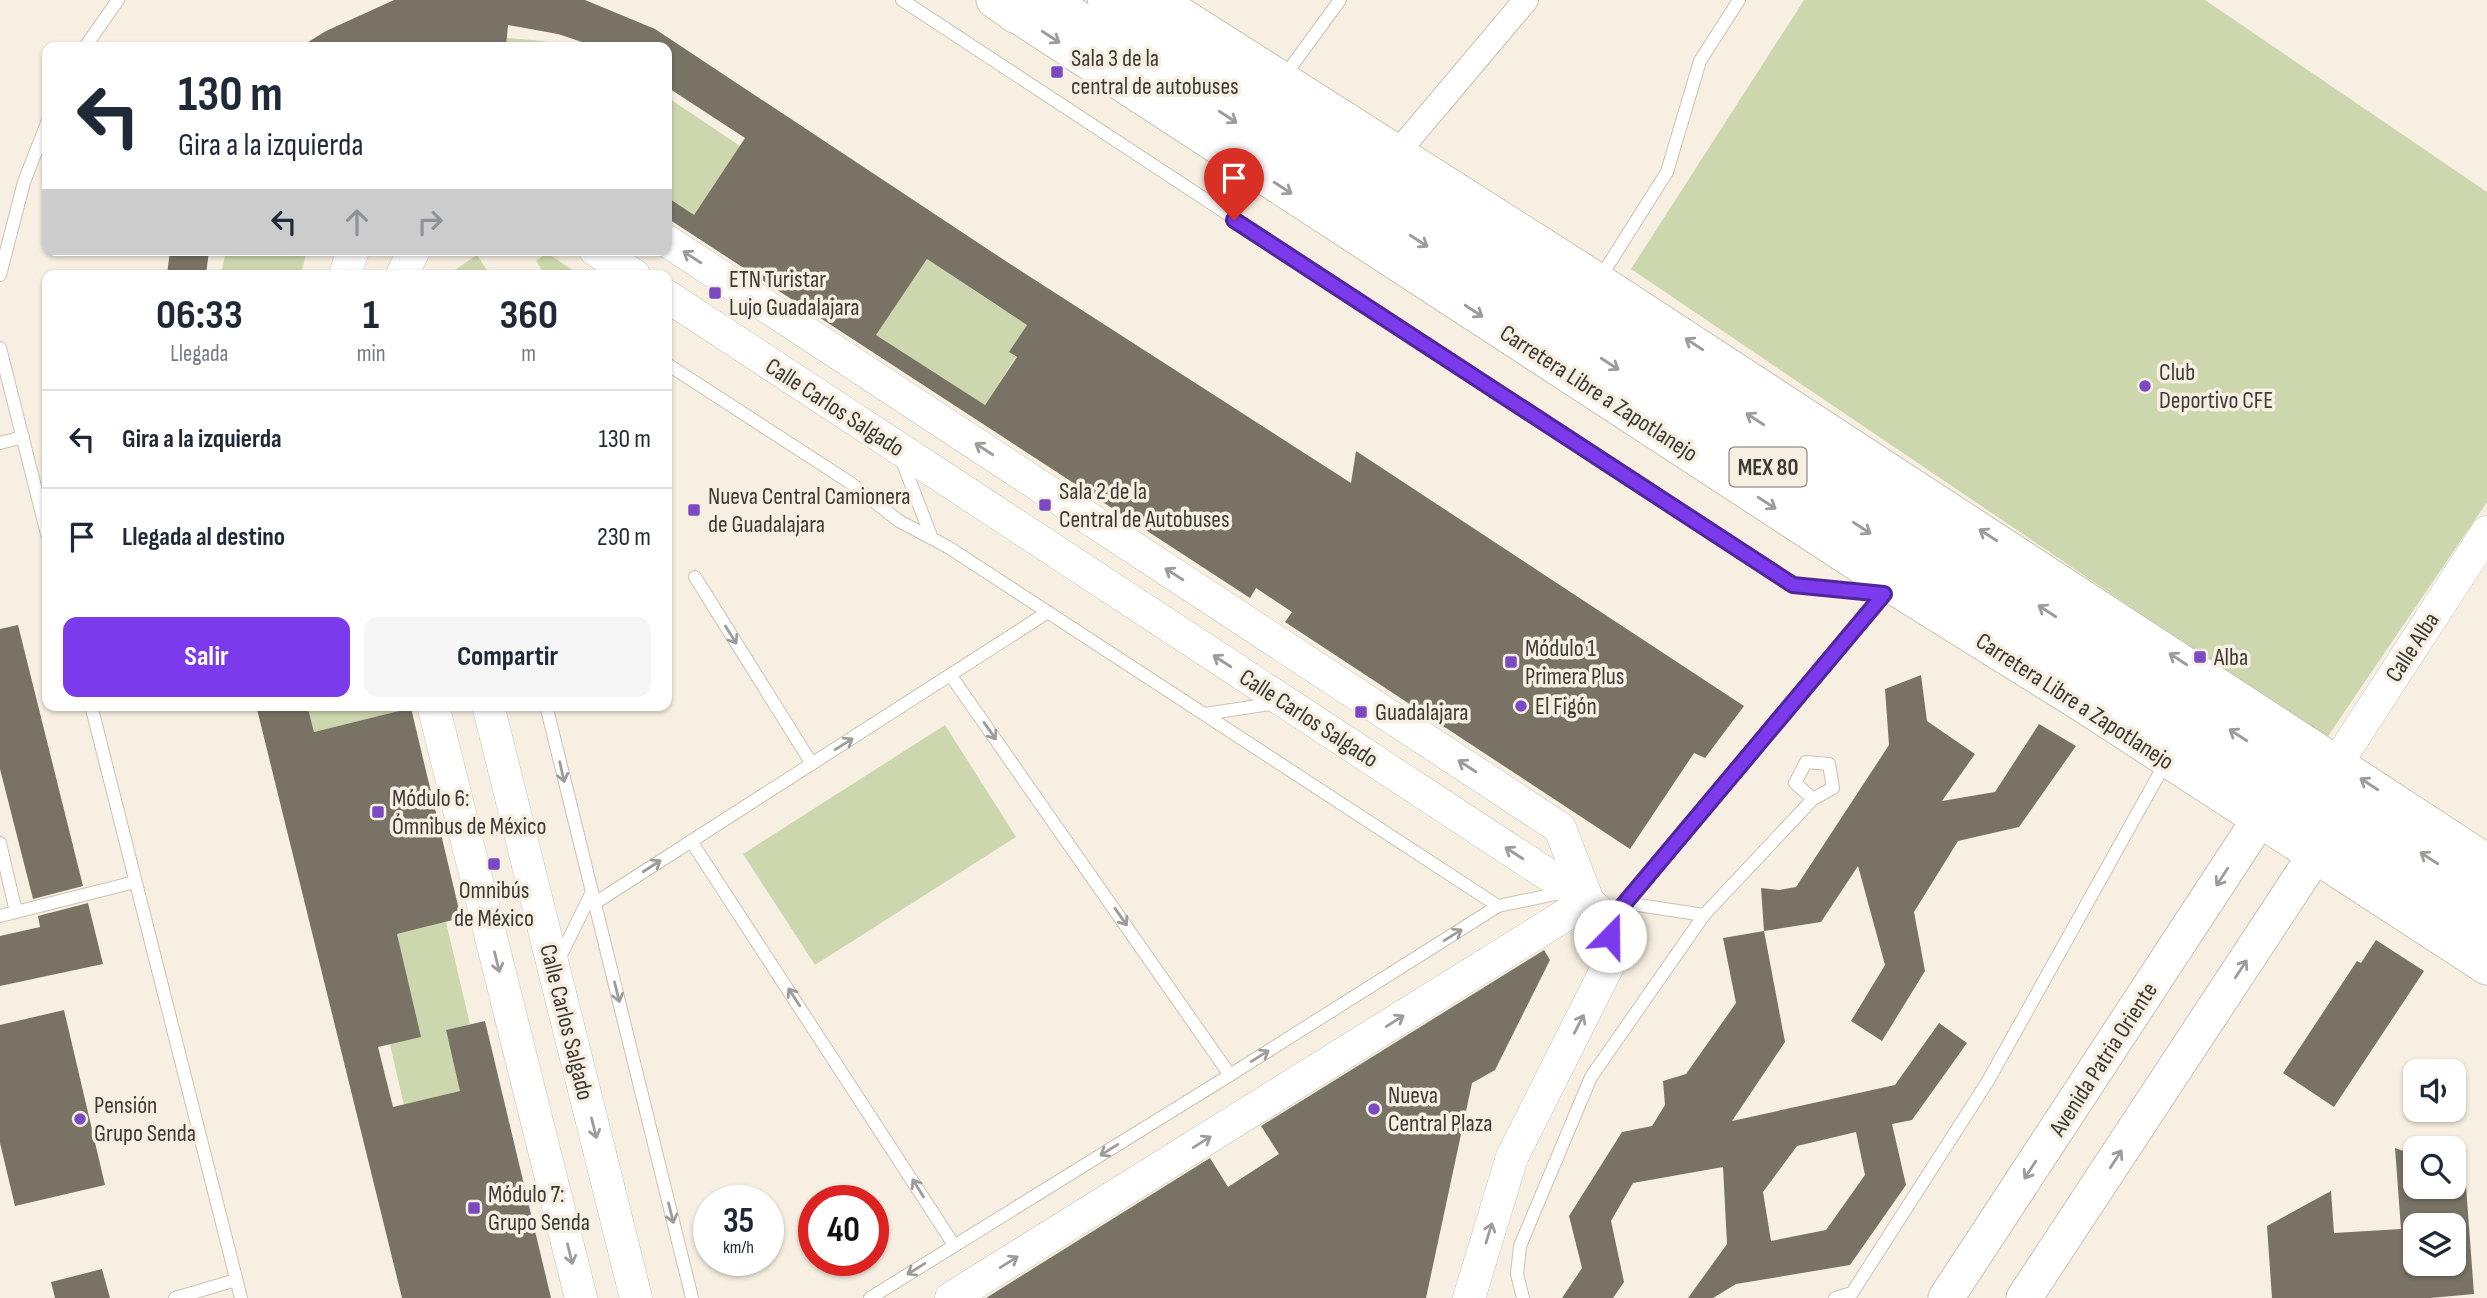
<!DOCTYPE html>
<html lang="es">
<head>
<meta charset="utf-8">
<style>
	body { margin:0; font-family:"Sofia Sans Condensed",sans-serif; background:#f6f6f7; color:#1f2937; height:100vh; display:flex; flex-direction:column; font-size:26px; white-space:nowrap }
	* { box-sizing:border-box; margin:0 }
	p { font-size:23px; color:#747a83 }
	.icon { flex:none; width:38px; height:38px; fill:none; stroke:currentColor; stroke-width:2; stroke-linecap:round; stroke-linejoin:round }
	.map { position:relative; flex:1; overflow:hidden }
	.panel { position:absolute; left:42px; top:270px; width:630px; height:441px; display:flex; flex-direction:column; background:#fff; border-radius:14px; box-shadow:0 2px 5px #0004 }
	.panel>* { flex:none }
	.hud { position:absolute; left:42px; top:42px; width:630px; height:214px; border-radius:14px; box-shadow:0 2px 5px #0004; background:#fff; color:#1f2937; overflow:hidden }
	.tools { position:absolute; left:2403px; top:1059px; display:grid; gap:14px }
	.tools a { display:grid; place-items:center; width:63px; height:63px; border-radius:14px; background:#fff; box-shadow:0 2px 5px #0004; font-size:35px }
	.speed { position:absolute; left:693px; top:1185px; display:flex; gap:14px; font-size:35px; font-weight:700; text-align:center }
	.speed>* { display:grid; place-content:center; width:91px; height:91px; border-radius:50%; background:#fff; box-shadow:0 2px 5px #0004; line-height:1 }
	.speed small { font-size:18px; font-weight:400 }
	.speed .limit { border:10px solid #d22; background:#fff; color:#111 }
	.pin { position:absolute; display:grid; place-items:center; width:60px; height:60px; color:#fff; margin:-72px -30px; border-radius:50% 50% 50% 0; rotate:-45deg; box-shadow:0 0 7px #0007 }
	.pin .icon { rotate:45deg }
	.me { position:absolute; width:77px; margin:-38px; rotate:22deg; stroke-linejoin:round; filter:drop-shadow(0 0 5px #0008) }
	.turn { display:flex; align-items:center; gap:24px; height:147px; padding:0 21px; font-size:32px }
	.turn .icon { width:91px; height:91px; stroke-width:2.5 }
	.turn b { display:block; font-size:49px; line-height:60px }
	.lanes { display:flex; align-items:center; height:66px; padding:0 21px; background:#0003; justify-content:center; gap:35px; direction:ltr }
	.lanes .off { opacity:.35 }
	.eta { display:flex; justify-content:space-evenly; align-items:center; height:119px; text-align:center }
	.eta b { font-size:42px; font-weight:700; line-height:49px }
	.primary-button { display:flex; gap:14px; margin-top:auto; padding:14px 21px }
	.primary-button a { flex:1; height:80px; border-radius:14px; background:#7c3aed; color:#fff; font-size:28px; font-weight:700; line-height:80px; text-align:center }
	.primary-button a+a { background:#f6f6f7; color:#1f2937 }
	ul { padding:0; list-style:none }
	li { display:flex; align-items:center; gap:21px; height:98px; padding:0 21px; border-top:2px solid #e0e1e3 }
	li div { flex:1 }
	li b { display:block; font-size:26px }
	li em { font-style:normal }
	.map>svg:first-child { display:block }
	.green { fill:#cdd7ad }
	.building { fill:#797366; fill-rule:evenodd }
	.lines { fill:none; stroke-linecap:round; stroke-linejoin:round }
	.service-casing { stroke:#c9c3b5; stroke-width:14 }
	.minor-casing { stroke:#c9c3b5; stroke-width:26 }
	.tertiary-casing { stroke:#c9c3b5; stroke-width:33 }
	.secondary-casing { stroke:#c9c3b5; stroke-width:37 }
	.primary-casing { stroke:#c9c3b5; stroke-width:40 }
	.service { stroke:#fff; stroke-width:12 }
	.minor { stroke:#fff; stroke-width:24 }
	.tertiary { stroke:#fff; stroke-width:32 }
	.secondary { stroke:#fff; stroke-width:35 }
	.primary { stroke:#fff; stroke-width:38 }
	.oneway { stroke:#9e9c9a }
	.route-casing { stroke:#51269a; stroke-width:18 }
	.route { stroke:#7c3aed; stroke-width:12 }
	.poi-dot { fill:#7b4ac2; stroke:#f7f0e2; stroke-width:2.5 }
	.labels { text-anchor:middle; stroke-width:7; stroke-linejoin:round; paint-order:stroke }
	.shield { fill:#f7f0e2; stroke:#757169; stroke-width:2 }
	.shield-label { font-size:23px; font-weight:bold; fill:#3d3a35 }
	.poi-label { font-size:24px; fill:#3d3a35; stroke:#f7f0e2; text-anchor:start }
	.street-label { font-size:24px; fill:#3d3a35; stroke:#f7f0e2 }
</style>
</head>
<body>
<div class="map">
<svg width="2487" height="1298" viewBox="0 0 2487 1298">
	<rect width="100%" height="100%" fill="#f7f0e2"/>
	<g class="green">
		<path d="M 1804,0 L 2205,0 L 2487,192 L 2487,502 L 2326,739 L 1631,269 Z"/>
		<path d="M 507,38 L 543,41 L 565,47 L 506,47 Z"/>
		<path d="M 667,97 L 740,146 L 694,215 L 667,197 Z"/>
		<path d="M 226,250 L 307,250 L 301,275 L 221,275 Z"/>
		<path d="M 547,253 L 580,275 L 545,275 L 536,261 Z"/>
		<path d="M 477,255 L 490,275 L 454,275 L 452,272 Z"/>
		<path d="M 927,259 L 999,307 L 1029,322 L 1010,352 L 1016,357 L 985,405 L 876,335 Z"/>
		<path d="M 307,705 L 394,705 L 396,712 L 314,732 Z"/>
		<path d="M 945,725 L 1016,837 L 815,965 L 743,854 Z"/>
		<path d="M 446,922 L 470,1024 L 446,1031 L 453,1059 L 484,1085 L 404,1105 L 366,942 Z"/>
	</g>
	<g class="building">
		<path d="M 394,0 L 585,0 L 655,29 L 1001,258 L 1351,483 L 1356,451 L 1744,706 L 1705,758 L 1694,753 L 1630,849 L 1285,622 L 1292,612 L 1256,588 L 1250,598 L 667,218 L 667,197 L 694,215 L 745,138 L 667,87 L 667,47 L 597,47 L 558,34 L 508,25 L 506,47 L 300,47 L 326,31 ZM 927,259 L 1027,325 L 1009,352 L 1017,357 L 985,405 L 876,335 Z"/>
		<path d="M 170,250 L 209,250 L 206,275 L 167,275 Z"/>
		<path d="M 18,625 L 83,886 L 33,899 L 0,769 L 0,629 Z"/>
		<path d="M 1921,675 L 1927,721 L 1975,754 L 1942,801 L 1995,792 L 2039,724 L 2076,746 L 2019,827 L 1958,841 L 1914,912 L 1925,971 L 1882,1041 L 1851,1021 L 1885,965 L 1858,866 L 1821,922 L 1764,931 L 1761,888 L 1779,890 L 1796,887 L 1889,745 L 1885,689 Z"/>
		<path d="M 256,705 L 307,705 L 314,732 L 411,708 L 461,918 L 397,934 L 421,1037 L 378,1047 L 393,1107 L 460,1091 L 446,1030 L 485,1021 L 551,1298 L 402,1298 Z"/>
		<path d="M 88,903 L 103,964 L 0,986 L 0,936 L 40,927 L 38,916 Z"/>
		<path d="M 1764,931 L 1785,1042 L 1732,1121 L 1895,1085 L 1939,1023 L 1967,1043 L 1912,1120 L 1892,1124 L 1906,1185 L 1850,1265 L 1736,1284 L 1713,1298 L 1688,1298 L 1727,1244 L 1723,1167 L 1633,1183 L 1611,1221 L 1624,1282 L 1613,1298 L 1562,1298 L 1582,1268 L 1569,1216 L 1622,1132 L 1652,1126 L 1665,1105 L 1663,1081 L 1686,1074 L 1736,1003 L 1723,938 ZM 1856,1132 L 1865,1175 L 1826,1230 L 1771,1241 L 1763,1192 L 1797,1146 Z"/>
		<path d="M 2376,940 L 2424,971 L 2334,1107 L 2283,1073 L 2357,961 L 2361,963 Z"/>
		<path d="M 1544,950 L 1550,960 L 1495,1070 L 1472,1083 L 1426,1298 L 986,1298 L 1210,1158 L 1228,1187 L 1279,1154 L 1261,1126 Z"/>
		<path d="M 64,1010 L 105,1185 L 15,1206 L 0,1143 L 0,1025 Z"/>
		<path d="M 2395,1148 L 2415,1155 L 2415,1186 L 2466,1186 L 2474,1294 L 2430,1298 L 2272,1298 L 2267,1226 L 2331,1191 L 2334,1233 L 2401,1229 ZM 2415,1225 L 2454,1225 L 2454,1264 L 2415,1264 Z"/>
		<path d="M 102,1269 L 110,1298 L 55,1298 L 51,1282 Z"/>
	</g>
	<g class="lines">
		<defs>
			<g id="service">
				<path d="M 902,0 L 1792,585 L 1884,594"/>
				<path d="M 85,47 L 118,0"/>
				<path d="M 1283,78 L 1340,0"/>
				<path d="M 0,275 L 24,182 L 47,123"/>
				<path d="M 1600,278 L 1667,172 L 1700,61 L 1739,0"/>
				<path d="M 0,348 L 47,534"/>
				<path d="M 667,364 L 849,482 L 899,521 L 948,547 L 1498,906 L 1230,1075 L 951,676"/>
				<path d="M 0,443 L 23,437"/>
				<path d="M 901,458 L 931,536"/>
				<path d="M 695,577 L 812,764"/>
				<path d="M 91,705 L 241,1298"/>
				<path d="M 546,705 L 692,1298"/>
				<path d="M 1205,714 L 1277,703"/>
				<path d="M 691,841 L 954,1245"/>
				<path d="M 0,843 L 16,912 L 0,916"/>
				<path d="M 595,903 L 1048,612"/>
				<path d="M 1625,903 L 1704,915"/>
				<path d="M 1498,906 L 1565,892"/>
				<path d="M 16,912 L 135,882"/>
				<path d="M 1609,922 L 1887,591"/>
				<path d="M 558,961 L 592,892"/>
				<path d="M 175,1298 L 236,1280"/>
				<path d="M 870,1298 L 1230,1075"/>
				<path d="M 1523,1298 L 1517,1274 L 1520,1246 L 1591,1077 L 1704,915 L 1813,799 L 1833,788 L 1829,764 L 1806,762 L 1795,783 L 1813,799"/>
				<path d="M 1835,1298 L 1852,1293 L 1988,1081 L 2167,760"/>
			</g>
			<path id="minor" d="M 1397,153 L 1526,0"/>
			<g id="tertiary">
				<path d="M 667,241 L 1560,828 L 1588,901 L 951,1298"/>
				<path d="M 595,250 L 634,275"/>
				<path d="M 345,275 L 353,250"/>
				<path d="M 402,275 L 414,250"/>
				<path d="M 667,296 L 1588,901 L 1609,922 L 1611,951 L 1608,966 L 1512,1157 L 1469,1298"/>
				<path d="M 433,705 L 581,1298"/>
				<path d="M 488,705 L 636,1298"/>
				<path d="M 2337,763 L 2487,532"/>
			</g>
			<g id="secondary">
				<path d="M 994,0 L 1891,585 L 2082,704 L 2487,967"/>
				<path d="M 1157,0 L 1598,281 L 2487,862"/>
				<path d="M 1946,1298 L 2259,820"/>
				<path d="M 2024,1298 L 2314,857"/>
			</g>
			<g id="primary">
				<path d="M 997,0 L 1016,14"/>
				<path d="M 1047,0 L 2487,936"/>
				<path d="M 1107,0 L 2487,895"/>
			</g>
		</defs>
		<use href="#service" class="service-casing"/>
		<use href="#minor" class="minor-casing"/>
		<use href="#tertiary" class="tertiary-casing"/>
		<use href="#secondary" class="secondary-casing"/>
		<use href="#primary" class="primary-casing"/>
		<use href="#service" class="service"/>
		<use href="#minor" class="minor"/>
		<use href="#tertiary" class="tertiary"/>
		<use href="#secondary" class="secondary"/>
		<use href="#primary" class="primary"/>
	</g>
	<defs><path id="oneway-shaft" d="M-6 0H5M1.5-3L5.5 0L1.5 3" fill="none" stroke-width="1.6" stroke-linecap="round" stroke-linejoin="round" transform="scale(1.75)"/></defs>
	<g class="oneway">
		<use href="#oneway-shaft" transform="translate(1051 37) rotate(33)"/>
		<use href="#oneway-shaft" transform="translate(1228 117) rotate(33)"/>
		<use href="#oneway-shaft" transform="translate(1283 188) rotate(33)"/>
		<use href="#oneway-shaft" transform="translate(1419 241) rotate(33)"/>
		<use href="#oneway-shaft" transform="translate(692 257) rotate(-147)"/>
		<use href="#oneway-shaft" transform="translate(1474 311) rotate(33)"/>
		<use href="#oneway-shaft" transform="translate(1694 344) rotate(-147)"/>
		<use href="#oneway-shaft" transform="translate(1610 364) rotate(33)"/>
		<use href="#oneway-shaft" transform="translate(1755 419) rotate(-147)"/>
		<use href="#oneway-shaft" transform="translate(984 449) rotate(-147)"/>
		<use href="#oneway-shaft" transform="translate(1767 503) rotate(33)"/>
		<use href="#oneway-shaft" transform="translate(1862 528) rotate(33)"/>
		<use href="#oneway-shaft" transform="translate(1988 535) rotate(-147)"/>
		<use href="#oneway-shaft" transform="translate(1174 574) rotate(-147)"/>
		<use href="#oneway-shaft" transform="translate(2047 611) rotate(-147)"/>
		<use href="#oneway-shaft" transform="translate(731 635) rotate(58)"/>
		<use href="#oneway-shaft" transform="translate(2178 659) rotate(-147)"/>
		<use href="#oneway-shaft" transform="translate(1222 661) rotate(-147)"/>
		<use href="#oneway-shaft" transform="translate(990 731) rotate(55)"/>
		<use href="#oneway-shaft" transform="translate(2238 735) rotate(-147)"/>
		<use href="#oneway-shaft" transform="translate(844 744) rotate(-32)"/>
		<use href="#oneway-shaft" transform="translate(1467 766) rotate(-147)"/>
		<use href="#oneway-shaft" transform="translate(562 772) rotate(77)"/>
		<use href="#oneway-shaft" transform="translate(2369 784) rotate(-147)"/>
		<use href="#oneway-shaft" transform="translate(1514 853) rotate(-147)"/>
		<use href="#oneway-shaft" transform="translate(2429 858) rotate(-147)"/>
		<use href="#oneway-shaft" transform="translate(652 866) rotate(-33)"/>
		<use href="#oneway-shaft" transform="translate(2222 877) rotate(123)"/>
		<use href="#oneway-shaft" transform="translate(1121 917) rotate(55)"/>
		<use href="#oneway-shaft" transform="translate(1453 935) rotate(-32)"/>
		<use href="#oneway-shaft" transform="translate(497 962) rotate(76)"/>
		<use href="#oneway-shaft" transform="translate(2241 969) rotate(-57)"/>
		<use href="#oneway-shaft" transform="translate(617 992) rotate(76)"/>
		<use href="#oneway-shaft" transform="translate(794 997) rotate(-123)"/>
		<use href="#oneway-shaft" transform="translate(1395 1021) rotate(-32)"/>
		<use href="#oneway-shaft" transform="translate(1579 1024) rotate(-63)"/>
		<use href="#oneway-shaft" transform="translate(1260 1056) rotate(-32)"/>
		<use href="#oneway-shaft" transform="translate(594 1128) rotate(76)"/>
		<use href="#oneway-shaft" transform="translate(1202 1142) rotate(-32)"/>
		<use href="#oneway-shaft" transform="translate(1109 1150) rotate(148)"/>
		<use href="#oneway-shaft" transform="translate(2116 1159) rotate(-57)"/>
		<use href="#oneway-shaft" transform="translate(2030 1170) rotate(123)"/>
		<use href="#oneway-shaft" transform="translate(918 1188) rotate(-122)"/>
		<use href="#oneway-shaft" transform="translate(671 1213) rotate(76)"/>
		<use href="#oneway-shaft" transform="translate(1489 1233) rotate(-73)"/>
		<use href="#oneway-shaft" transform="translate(570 1254) rotate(76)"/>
		<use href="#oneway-shaft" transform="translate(1009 1262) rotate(-32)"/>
		<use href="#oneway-shaft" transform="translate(916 1269) rotate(148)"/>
	</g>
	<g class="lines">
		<defs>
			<path id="route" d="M 1234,220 L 1793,585 L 1884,594 L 1609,922 L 1610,936"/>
		</defs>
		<use href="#route" class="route-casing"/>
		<use href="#route" class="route"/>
	</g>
	<g class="poi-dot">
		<rect x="1050" y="65" width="14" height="14" rx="3.5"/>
		<rect x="708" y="286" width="14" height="14" rx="3.5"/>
		<circle cx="2145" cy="386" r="7"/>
		<rect x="1038" y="498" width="14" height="14" rx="3.5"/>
		<rect x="687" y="503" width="14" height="14" rx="3.5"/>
		<rect x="2193" y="650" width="14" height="14" rx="3.5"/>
		<rect x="1504" y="655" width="14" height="14" rx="3.5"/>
		<circle cx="1521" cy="706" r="7"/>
		<rect x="1354" y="705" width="14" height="14" rx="3.5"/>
		<rect x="371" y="805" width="14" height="14" rx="3.5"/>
		<rect x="487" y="857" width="14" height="14" rx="3.5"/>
		<circle cx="1374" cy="1109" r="7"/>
		<circle cx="80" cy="1119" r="7"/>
		<rect x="467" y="1201" width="14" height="14" rx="3.5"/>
	</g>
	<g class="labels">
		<rect class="shield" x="1729.5" y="447.5" width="77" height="39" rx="5"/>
		<g class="shield-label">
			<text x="1768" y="475">MEX 80</text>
		</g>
		<g class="poi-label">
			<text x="1071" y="66">Sala 3 de la<tspan x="1071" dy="28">central de autobuses</tspan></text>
			<text x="729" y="287">ETN Turistar<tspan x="729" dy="28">Lujo Guadalajara</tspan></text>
			<text x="2159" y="380">Club<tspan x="2159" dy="28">Deportivo CFE</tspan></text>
			<text x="1059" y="499">Sala 2 de la<tspan x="1059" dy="28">Central de Autobuses</tspan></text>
			<text x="708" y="504">Nueva Central Camionera<tspan x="708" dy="28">de Guadalajara</tspan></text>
			<text x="1525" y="656">Módulo 1<tspan x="1525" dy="28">Primera Plus</tspan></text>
			<text x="2214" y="665">Alba</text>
			<text x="1535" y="714">El Figón</text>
			<text x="1375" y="720">Guadalajara</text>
			<text x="392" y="806">Módulo 6:<tspan x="392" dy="28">Ómnibus de México</tspan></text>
			<text x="494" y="898" text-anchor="middle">Omnibús<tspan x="494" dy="28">de México</tspan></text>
			<text x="1388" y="1103">Nueva<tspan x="1388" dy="28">Central Plaza</tspan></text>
			<text x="94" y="1113">Pensión<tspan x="94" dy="28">Grupo Senda</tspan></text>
			<text x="488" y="1202">Módulo 7:<tspan x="488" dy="28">Grupo Senda</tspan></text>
		</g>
		<g class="street-label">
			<text transform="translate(1599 393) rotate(33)" y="8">Carretera Libre a Zapotlanejo</text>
			<text transform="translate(835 407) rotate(33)" y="8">Calle Carlos Salgado</text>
			<text transform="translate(2412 647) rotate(-57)" y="8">Calle Alba</text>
			<text transform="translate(2075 701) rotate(33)" y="8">Carretera Libre a Zapotlanejo</text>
			<text transform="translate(1309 718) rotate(33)" y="8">Calle Carlos Salgado</text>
			<text transform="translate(567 1022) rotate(76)" y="8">Calle Carlos Salgado</text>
			<text transform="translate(2103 1059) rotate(-57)" y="8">Avenida Patria Oriente</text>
		</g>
	</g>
</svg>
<div class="tools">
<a><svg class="icon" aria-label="sound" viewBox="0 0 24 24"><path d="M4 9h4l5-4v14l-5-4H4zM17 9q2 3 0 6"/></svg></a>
<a><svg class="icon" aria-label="search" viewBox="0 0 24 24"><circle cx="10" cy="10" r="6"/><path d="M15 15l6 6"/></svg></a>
<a><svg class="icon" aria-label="layers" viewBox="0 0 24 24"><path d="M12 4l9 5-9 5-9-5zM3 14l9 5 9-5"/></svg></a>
</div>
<div class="speed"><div>35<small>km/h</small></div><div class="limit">40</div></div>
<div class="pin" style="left:1234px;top:220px;background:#d93025"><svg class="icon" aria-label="arrive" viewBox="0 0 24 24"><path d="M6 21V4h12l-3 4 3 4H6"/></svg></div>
<svg class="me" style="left:1610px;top:936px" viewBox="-20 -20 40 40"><circle r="19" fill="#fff"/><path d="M0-13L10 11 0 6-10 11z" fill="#7c3aed"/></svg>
<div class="hud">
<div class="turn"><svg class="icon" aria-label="left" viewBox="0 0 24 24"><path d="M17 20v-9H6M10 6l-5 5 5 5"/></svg><div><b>130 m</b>Gira a la izquierda</div></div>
<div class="lanes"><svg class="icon" aria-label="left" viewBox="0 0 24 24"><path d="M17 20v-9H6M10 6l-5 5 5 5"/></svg><svg class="icon off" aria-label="ahead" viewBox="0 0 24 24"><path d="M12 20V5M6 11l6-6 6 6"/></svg><svg class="icon off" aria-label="right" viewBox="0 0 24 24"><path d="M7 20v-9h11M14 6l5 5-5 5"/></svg></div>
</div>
<section class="panel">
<div class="eta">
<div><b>06:33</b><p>Llegada</p></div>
<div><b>1</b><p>min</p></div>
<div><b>360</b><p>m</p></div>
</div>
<ul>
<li><svg class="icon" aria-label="left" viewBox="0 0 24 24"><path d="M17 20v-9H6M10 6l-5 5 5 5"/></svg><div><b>Gira a la izquierda</b></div><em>130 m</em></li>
<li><svg class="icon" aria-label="arrive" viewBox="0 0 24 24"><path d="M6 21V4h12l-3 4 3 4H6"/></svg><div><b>Llegada al destino</b></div><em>230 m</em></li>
</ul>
<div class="primary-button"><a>Salir</a><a>Compartir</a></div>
</section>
</div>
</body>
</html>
